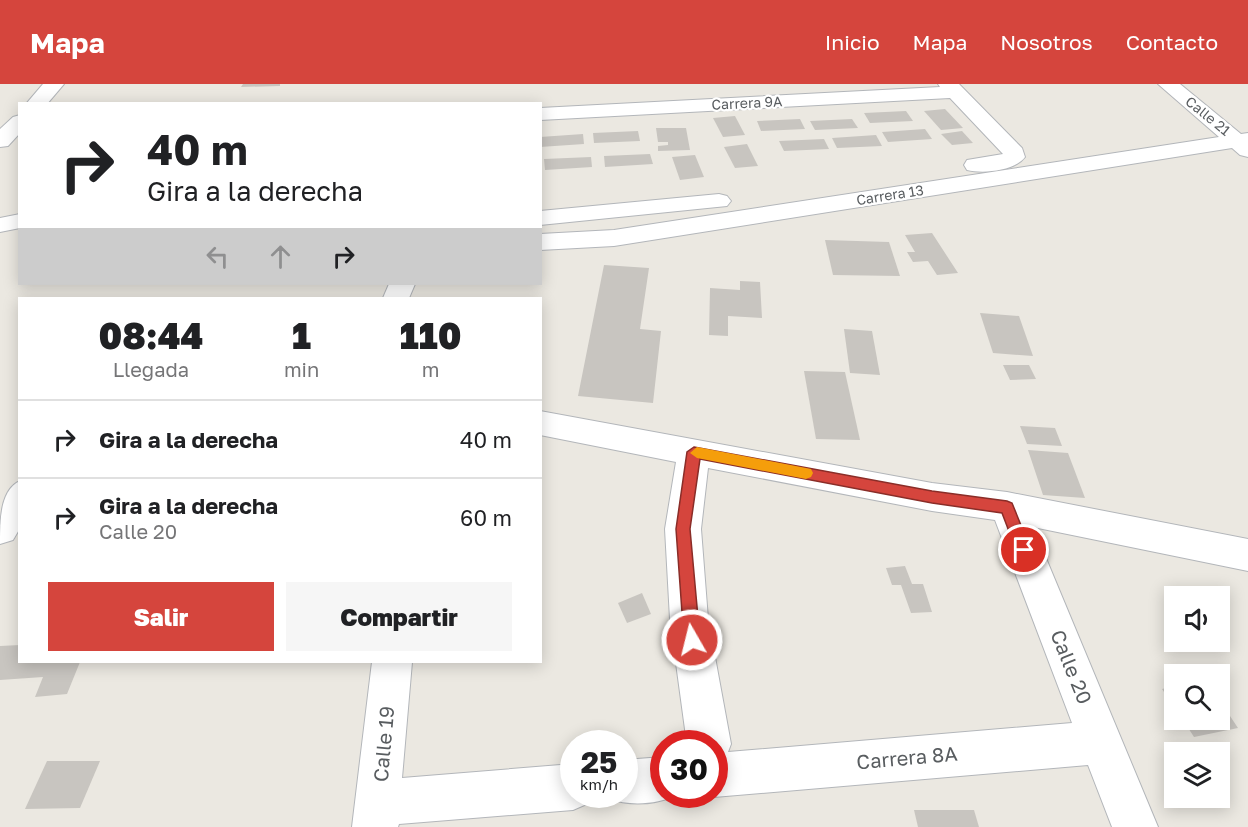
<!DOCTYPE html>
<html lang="es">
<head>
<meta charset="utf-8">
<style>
	body { margin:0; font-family:"Golos Text",sans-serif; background:#f6f6f6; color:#202124; height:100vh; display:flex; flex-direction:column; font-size:22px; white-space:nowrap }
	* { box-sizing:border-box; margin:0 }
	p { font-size:20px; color:#757577 }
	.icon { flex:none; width:33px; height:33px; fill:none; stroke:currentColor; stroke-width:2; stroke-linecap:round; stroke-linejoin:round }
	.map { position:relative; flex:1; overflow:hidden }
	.sheet { position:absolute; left:18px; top:213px; width:524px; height:366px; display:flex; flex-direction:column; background:#fff; border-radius:0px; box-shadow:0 3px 15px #0003 }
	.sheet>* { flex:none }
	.guide { position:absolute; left:18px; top:18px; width:524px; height:183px; border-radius:0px; box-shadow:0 3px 15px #0003; background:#fff; color:#202124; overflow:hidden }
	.buttons { position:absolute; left:1164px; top:502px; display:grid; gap:12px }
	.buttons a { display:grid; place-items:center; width:66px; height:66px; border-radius:0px; background:#fff; box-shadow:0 3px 15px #0003; font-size:30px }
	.speed { position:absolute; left:560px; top:646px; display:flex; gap:12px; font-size:30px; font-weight:700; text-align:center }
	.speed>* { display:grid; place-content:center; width:78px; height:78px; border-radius:50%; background:#fff; box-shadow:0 3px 15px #0003; line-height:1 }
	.speed small { font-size:15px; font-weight:400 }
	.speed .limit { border:9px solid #d22; background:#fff; color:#111 }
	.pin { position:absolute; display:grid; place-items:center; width:51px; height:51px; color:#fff; margin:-26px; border:3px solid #fff; border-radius:50%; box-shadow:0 2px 6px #0007 }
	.me { position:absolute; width:66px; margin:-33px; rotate:352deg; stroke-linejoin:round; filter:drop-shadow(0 0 4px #0008) }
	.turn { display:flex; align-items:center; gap:21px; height:126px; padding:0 30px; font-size:27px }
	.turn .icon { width:78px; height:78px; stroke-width:2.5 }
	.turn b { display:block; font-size:42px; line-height:51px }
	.lanes { display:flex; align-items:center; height:57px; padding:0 30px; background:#0003; justify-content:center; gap:30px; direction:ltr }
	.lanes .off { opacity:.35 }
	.eta { display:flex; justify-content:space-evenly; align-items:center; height:102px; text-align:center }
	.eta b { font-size:36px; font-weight:800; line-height:42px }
	.primary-button { display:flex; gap:12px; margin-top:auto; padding:12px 30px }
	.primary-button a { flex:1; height:69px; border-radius:0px; background:#d5453d; color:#fff; font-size:24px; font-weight:800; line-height:69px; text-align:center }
	.primary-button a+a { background:#f6f6f6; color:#202124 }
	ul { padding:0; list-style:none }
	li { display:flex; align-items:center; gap:18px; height:78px; padding:0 30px; border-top:2px solid #e0e0e0 }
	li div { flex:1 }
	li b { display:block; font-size:22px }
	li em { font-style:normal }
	header { display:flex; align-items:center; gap:36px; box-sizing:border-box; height:84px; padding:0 30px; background:#d5453d; color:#fff }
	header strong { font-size:28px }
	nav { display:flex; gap:33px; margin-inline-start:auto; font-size:21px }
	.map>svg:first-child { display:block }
	.building { fill:#c8c5c0 }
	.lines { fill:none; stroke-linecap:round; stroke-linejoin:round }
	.minor-casing { stroke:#b3b6ba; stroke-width:2 }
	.minor { fill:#fff; fill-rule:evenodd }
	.route { fill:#d5453d; stroke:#8a2d28; stroke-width:1.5 }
	.slow { fill:#f59e0b }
	.labels { text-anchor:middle; stroke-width:4.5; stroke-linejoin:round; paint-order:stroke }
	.far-street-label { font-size:14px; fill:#595d60; stroke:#fff }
	.near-street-label { font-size:20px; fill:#595d60; stroke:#fff }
</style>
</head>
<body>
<header>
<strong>Mapa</strong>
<nav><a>Inicio</a><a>Mapa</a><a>Nosotros</a><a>Contacto</a></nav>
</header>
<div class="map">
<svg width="1248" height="743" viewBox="0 0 1248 743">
	<rect width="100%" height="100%" fill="#ebe8e1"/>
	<g class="building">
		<path d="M 243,0 L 280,0 L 280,2 L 241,3 Z"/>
		<path d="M 945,25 L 963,44 L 941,46 L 924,27 Z"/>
		<path d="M 906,27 L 913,37 L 870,39 L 864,29 Z"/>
		<path d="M 735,32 L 745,51 L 723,53 L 713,34 Z"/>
		<path d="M 800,35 L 805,45 L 761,47 L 757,37 Z"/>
		<path d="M 852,35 L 858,44 L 815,46 L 810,37 Z"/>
		<path d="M 656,44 L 686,44 L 690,66 L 658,67 L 658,62 L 668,61 L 668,58 L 658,58 Z"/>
		<path d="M 925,45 L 932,55 L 888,58 L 882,48 Z"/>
		<path d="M 638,47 L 640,57 L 594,59 L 593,49 Z"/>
		<path d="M 962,47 L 973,59 L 952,61 L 941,50 Z"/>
		<path d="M 583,50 L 584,60 L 540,63 L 540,53 Z"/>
		<path d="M 876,51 L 882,62 L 837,64 L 832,54 Z"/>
		<path d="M 824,55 L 829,65 L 784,67 L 779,57 Z"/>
		<path d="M 747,60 L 758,82 L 735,84 L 724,63 Z"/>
		<path d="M 650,70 L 653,80 L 605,83 L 604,72 Z"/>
		<path d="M 695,71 L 704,93 L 680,96 L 672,73 Z"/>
		<path d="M 591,73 L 592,83 L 545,86 L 544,75 Z"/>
		<path d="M 932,149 L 958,189 L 937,191 L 928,177 L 913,178 L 907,168 L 915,168 L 905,151 Z"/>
		<path d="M 825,156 L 889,158 L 900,192 L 833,191 Z"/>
		<path d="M 604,181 L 649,184 L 640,245 L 661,247 L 653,319 L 578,312 Z"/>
		<path d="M 740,197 L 760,198 L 762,234 L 728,232 L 728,252 L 709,251 L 710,204 L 740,206 Z"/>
		<path d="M 980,229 L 1019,232 L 1033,272 L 993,269 Z"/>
		<path d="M 844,245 L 872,247 L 880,291 L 850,289 Z"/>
		<path d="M 1003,281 L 1029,281 L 1036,295 L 1010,296 Z"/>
		<path d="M 804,287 L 845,288 L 860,356 L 816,355 Z"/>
		<path d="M 1020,342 L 1055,344 L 1062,362 L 1027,360 Z"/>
		<path d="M 1028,366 L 1068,369 L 1085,414 L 1043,411 Z"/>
		<path d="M 905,482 L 912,500 L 923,500 L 932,528 L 911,529 L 901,501 L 892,501 L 886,484 Z"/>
		<path d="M 642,509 L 651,530 L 627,539 L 618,519 Z"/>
		<path d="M 20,561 L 20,578 L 80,578 L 67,610 L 35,613 L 43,593 L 0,596 L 0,562 Z"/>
		<path d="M 1174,602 L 1174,623 L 1162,605 Z"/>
		<path d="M 1220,617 L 1238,644 L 1194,653 L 1183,636 L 1220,636 Z"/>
		<path d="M 47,677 L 100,677 L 80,724 L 25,725 Z"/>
		<path d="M 914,726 L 974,726 L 979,743 L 918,743 Z"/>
	</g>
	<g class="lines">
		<defs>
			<g id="minor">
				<path d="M 43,0 L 64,0 L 47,20 L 26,20 Z"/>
				<path d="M 938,0 L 959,0 L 1022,64 L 1025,73 C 1015,87 983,90 967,86 L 964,81 L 967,76 L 1003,70 L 950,14 L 540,36 L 540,24 L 940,3 Z"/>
				<path d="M 1158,0 L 1180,0 L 1241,50 L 1248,49 L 1248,73 L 1240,71 L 1232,64 L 614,162 L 540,166 L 540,150 L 614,146 L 1219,53 Z"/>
				<path d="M 20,31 L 20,49 L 8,62 L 0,63 L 0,45 L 13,33 Z"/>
				<path d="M 719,110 L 727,112 L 731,117 L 727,122 L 540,141 L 540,127 Z"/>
				<path d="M 20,130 L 20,144 L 0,148 L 0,134 Z"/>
				<path d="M 389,200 L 415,200 L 409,214 L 383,214 Z"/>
				<path d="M 540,327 L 932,399 L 1007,408 L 1248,455 L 1248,487 L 1033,443 L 1158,743 L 1112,743 L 1088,681 L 714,713 L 708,711 L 714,711 L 714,660 L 687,660 L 670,535 L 665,445 L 676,378 L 540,351 ZM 708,384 L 932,427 L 995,436 L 1072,639 L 728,668 L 731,660 L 708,535 L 701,445 Z"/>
				<path d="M 20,397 L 20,444 L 13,456 L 0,460 C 0,436 0,406 20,397 Z"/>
				<path d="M 372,578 L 412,578 L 402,694 L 573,680 L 573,711 L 592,711 L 589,719 L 573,726 L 399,740 L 398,743 L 352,743 Z"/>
				<path d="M 663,673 L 663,711 L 678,711 C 656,720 631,723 608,714 L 607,711 L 624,711 L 624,676 Z"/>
			</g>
		</defs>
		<use href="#minor" class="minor-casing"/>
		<use href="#minor" class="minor"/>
	</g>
	<path class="route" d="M 694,363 L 932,407 L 1007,417 L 1012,419 L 1031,466 L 1029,471 L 1024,473 L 1018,471 L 1002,429 L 932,419 L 700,375 L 690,445 L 700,556 L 698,561 L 692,564 L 686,561 L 684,556 L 676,445 L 687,368 Z"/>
	<path class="slow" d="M 697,363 L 806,384 L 811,385 L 813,389 L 811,393 L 806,395 L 697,374 L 690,369 Z"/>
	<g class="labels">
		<g class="far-street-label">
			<text transform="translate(747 19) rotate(-3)" y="5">Carrera 9A</text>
			<text transform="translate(1208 32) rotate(39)" y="5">Calle 21</text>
			<text transform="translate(890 111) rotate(-9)" y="5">Carrera 13</text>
		</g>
		<g class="near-street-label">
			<text transform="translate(1071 583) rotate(68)" y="7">Calle 20</text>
			<text transform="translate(384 660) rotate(-85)" y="7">Calle 19</text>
			<text transform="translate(907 674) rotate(-5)" y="7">Carrera 8A</text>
		</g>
	</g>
</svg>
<div class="buttons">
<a><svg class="icon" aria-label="sound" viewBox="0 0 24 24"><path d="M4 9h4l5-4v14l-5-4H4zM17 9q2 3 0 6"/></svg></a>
<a><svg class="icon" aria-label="search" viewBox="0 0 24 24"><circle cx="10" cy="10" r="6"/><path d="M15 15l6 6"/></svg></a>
<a><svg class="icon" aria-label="layers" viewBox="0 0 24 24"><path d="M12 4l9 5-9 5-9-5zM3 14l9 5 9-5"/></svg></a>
</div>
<div class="speed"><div>25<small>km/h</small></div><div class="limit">30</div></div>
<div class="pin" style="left:1024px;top:466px;background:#d93025"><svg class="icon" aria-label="arrive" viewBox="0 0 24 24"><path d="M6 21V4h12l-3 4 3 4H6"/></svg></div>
<svg class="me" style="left:692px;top:556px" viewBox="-20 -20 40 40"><circle r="17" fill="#d5453d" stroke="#fff" stroke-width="3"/><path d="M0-11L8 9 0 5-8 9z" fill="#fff"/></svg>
<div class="guide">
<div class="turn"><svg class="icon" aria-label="right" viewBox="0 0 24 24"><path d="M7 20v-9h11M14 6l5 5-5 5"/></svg><div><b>40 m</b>Gira a la derecha</div></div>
<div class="lanes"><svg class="icon off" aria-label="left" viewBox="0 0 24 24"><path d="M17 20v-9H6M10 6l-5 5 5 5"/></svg><svg class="icon off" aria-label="ahead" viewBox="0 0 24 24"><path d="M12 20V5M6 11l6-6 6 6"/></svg><svg class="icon" aria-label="right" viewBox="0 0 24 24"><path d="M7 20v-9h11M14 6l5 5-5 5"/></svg></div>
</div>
<section class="sheet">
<div class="eta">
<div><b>08:44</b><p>Llegada</p></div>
<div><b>1</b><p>min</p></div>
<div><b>110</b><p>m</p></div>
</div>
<ul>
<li><svg class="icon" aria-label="right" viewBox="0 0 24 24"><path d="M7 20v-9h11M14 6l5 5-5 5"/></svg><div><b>Gira a la derecha</b></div><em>40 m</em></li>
<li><svg class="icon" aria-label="right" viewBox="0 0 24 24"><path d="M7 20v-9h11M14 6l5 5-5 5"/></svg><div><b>Gira a la derecha</b><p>Calle 20</p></div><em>60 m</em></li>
</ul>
<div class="primary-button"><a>Salir</a><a>Compartir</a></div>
</section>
</div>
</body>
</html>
